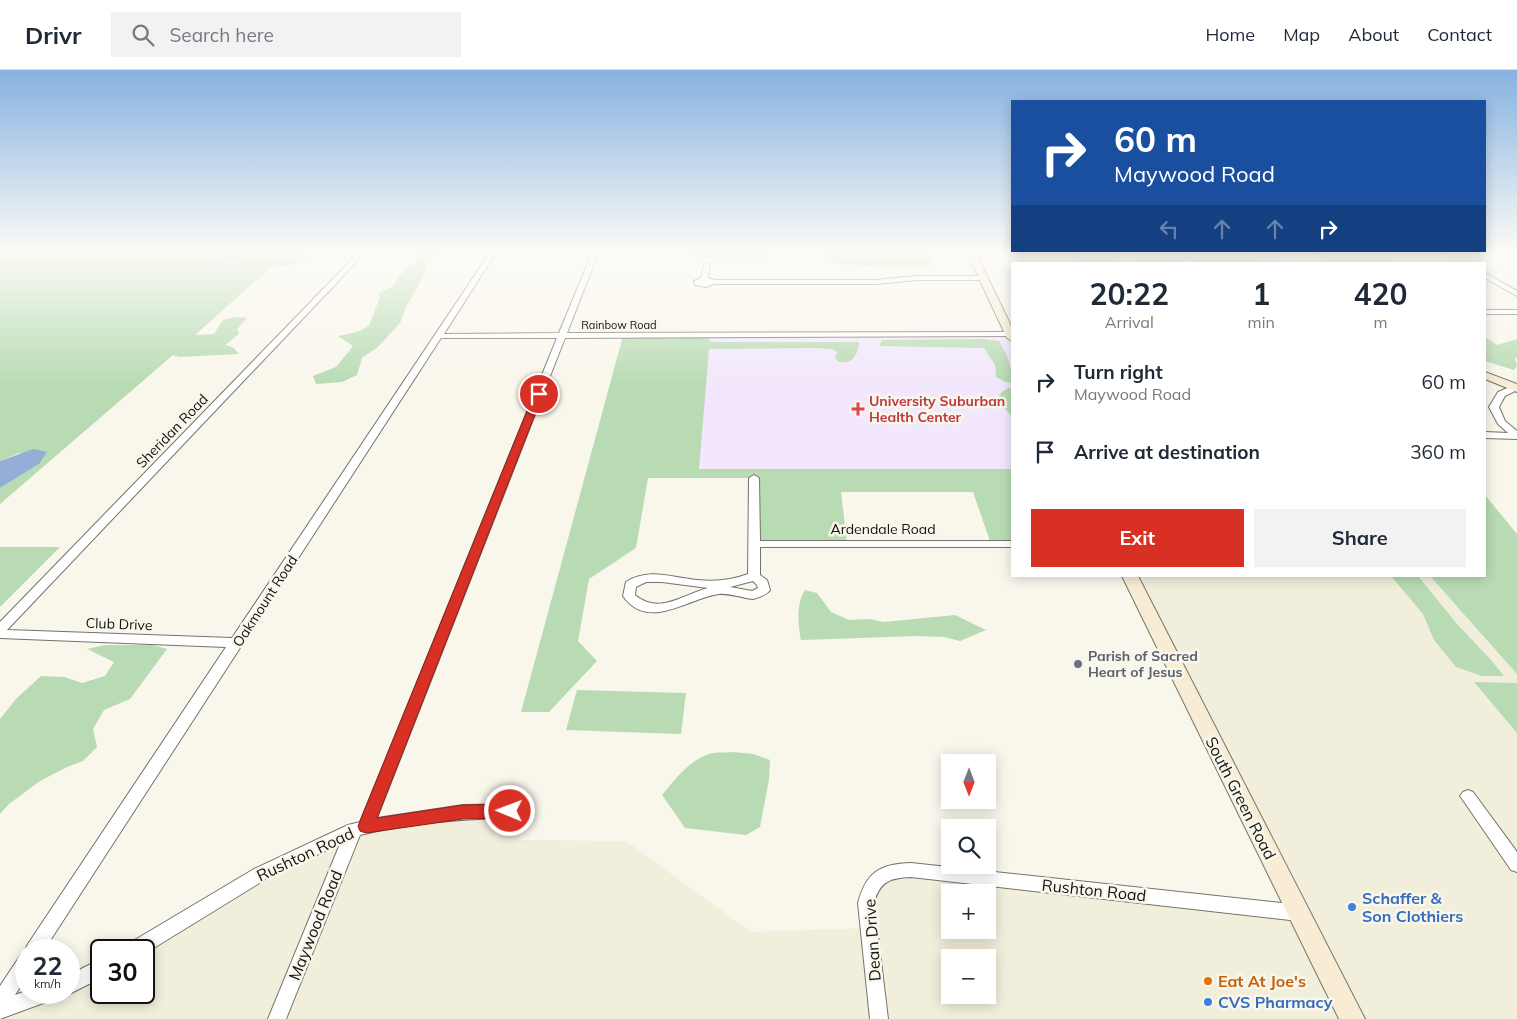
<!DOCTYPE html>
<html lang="en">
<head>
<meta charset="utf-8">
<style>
	body { margin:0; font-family:Mulish,sans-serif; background:#f2f2f3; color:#1f2937; height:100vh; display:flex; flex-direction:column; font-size:19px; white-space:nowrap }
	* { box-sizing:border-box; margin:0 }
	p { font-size:16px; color:#747a83 }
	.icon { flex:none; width:28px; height:28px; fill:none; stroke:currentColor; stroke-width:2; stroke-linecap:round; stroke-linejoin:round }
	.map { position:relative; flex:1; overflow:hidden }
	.details { position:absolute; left:1011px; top:192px; width:475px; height:315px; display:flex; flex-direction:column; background:#fff; border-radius:0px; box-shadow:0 2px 12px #0003 }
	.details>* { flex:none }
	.top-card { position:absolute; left:1011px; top:30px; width:475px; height:152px; border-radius:0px; box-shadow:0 2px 12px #0003; background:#1a4fa0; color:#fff; overflow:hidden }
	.needle { width:32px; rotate:180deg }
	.fabs { position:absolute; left:941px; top:684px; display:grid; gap:10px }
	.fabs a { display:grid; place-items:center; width:55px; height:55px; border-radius:0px; background:#fff; box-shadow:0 2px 12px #0003; font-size:25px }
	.speed { position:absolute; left:15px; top:869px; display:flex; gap:10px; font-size:25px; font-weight:700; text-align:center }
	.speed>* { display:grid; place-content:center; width:65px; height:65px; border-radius:50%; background:#fff; box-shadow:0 2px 12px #0003; line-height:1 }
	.speed small { font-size:12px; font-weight:400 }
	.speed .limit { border:2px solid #111; border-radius:8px; background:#fff; color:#111 }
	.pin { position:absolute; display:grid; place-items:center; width:42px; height:42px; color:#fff; margin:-21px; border:2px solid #fff; border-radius:50%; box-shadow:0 1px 5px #0007 }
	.me { position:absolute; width:55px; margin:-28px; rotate:271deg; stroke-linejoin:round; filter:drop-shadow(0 0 4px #0008) }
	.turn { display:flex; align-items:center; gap:18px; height:105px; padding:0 20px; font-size:22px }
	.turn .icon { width:65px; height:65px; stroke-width:2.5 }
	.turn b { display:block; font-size:35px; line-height:42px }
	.lanes { display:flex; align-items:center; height:48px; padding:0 20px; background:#0003; justify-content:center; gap:25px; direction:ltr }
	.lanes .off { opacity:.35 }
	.eta { display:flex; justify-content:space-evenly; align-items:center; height:85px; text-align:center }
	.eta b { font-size:30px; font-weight:700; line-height:35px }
	.primary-button { display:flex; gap:10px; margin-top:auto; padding:10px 20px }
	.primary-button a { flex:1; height:58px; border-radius:0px; background:#d93025; color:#fff; font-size:20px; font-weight:700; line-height:58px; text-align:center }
	.primary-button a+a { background:#f2f2f3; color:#1f2937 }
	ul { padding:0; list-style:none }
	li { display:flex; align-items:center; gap:15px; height:70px; padding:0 20px }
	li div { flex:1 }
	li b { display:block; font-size:19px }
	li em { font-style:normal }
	header { display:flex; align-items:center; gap:30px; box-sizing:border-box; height:70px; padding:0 25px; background:#fff; border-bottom:1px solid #e0e1e3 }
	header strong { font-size:24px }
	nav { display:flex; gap:28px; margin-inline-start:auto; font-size:18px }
	.search { width:350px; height:45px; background:#f2f2f3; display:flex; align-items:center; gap:12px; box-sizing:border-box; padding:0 18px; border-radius:0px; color:#747a83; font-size:19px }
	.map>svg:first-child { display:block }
	.built { fill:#f2eedc; fill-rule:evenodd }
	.medical { fill:#f2e7fc }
	.green { fill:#b8dbb4 }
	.water { fill:#94aed6 }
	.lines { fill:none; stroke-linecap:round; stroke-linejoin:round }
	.street-casing { stroke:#75736a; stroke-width:2 }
	.secondary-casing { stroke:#75736a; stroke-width:2 }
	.street { fill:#fff; fill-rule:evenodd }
	.secondary { fill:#f8edd4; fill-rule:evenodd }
	.route { fill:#d93025; stroke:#8d1f18 }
	.health-dot { fill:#e0444e; stroke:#f9f6ec; stroke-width:2 }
	.worship-dot { fill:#6b7280; stroke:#f9f6ec; stroke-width:2 }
	.shop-dot { fill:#3f7fe0; stroke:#f9f6ec; stroke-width:2 }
	.food-dot { fill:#e8710a; stroke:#f9f6ec; stroke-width:2 }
	.labels { text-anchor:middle; stroke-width:5; stroke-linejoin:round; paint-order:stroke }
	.far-street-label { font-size:11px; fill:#13130f; stroke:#f9f6ec }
	.health-label { font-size:14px; font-weight:bold; fill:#be3a42; stroke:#f9f6ec; text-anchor:start }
	.street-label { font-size:14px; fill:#13130f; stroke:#f9f6ec }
	.worship-label { font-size:14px; font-weight:bold; fill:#5b616d; stroke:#f9f6ec; text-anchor:start }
	.near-street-label { font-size:16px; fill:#13130f; stroke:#f9f6ec }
	.near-shop-label { font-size:16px; font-weight:bold; fill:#366cbe; stroke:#f9f6ec; text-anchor:start }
	.near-food-label { font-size:16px; font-weight:bold; fill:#c56008; stroke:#f9f6ec; text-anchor:start }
</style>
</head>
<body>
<header>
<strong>Drivr</strong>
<div class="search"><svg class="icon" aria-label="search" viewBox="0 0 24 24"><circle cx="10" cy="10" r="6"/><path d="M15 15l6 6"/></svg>Search here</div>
<nav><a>Home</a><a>Map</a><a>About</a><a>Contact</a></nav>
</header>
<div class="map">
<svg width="1517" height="949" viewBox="0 0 1517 949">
	<rect width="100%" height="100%" fill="#f9f6ec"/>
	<g class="built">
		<path d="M 664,181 L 884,181 L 888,193 L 661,194 Z"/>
		<path d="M 1130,506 L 1430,506 L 1517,604 L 1517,613 L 1474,612 L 1517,663 L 1517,949 L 0,949 L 0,940 L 51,923 L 69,922 L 69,915 L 101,898 L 101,922 L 144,922 L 144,880 L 134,880 L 354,760 L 523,741 L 519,770 L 626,771 L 751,862 L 868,858 L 866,833 L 889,802 L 1298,842 ZM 950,822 L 988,822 L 988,860 L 950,860 ZM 950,888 L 988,888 L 988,925 L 950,925 Z"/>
	</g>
	<path class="medical" d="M 1010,264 L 1012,268 L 1012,399 L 698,399 L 710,266 Z"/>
	<g class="green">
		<path d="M 0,181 L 302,181 L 302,185 L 314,186 L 297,194 L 270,198 L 195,265 L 214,264 L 223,250 L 235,247 L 247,248 L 237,259 L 239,264 L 225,275 L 234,278 L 239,284 L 179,287 L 173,285 L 0,434 L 0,418 L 39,394 L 19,383 L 0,391 Z"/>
		<path d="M 411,181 L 445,181 L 426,193 L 424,205 L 405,239 L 400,253 L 378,277 L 362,288 L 357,305 L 342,312 L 316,314 L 313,306 L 336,297 L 353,276 L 338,266 L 357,262 L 369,256 L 380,227 L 378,223 L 393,216 L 400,205 L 417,190 L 419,184 Z"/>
		<path d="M 672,181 L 766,181 L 765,187 L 710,189 Z"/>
		<path d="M 833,181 L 899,181 C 910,186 922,181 932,187 L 932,196 L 902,198 L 837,194 L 830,192 L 824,186 Z"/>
		<path d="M 1084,181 L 1117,181 L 1119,183 L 1115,187 L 1116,191 L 1136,194 L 1136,188 L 1129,181 L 1249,181 L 1262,194 L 1089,194 L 1074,183 Z"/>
		<path d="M 1315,181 L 1387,181 L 1398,194 L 1332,194 Z"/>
		<path d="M 623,266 L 710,266 L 709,271 L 715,272 L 859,272 C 858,286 852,294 839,292 L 835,288 L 837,282 L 832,279 L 816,278 L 709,279 L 699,399 L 1012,399 L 1012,474 L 991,474 L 973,422 L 841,422 L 847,474 L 753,474 L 753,408 L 648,408 L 636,478 L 589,509 L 578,571 L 597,591 L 549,642 L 521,642 Z"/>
		<path d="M 1485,267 L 1497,275 L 1517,269 L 1517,288 L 1515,288 L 1517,296 L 1514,300 L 1485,291 Z"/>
		<path d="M 983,269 L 999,271 C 1007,285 1013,297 1012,313 L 1005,312 L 996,307 L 995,295 L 984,278 L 879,276 L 882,270 Z"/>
		<path d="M 1012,317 L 1012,347 L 998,330 C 999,322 1005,319 1012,317 Z"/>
		<path d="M 1485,425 L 1517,464 L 1517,604 L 1430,506 L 1485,506 Z"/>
		<path d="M 0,477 L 60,477 L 0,537 Z"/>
		<path d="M 1391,506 L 1418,506 L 1457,554 L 1491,590 L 1504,606 L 1482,606 L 1456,597 L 1434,570 L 1423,544 Z"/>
		<path d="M 805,520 L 817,523 L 831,542 L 849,550 L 869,549 L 884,552 L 955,545 L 986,560 L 960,571 L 944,567 L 917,566 L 801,570 C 798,554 796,534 805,520 Z"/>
		<path d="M 105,575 L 152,575 L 167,579 L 130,629 L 104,640 L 93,659 L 97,677 L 83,691 L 67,697 L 40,711 L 9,734 L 0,744 L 0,649 L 16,629 L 41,606 L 64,607 L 82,613 L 105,606 L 114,592 L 87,579 Z"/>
		<path d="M 1474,612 L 1517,613 L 1517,663 Z"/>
		<path d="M 577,620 L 686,623 L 681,664 L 566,660 Z"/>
		<path d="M 733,682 L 753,684 L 770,690 L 769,709 L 760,757 L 746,765 L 685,758 L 662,725 C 676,708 691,688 713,683 C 719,682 727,683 733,682 Z"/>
	</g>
	<g class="water">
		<path d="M 226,181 L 245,181 C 234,190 222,197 207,195 L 215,188 Z"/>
		<path d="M 33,379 L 47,382 L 39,394 L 0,418 L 0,391 Z"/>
	</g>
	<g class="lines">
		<defs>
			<g id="street">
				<path d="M 360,181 L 367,181 L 7,560 L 232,568 L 491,181 L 497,181 L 444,264 L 559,263 L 593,181 L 599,181 L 567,263 L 1010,262 L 1012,262 L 1012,266 L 565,268 L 377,748 L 463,735 L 523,734 L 528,736 L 531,741 L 528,746 L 523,748 C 468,748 414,752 360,765 L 286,949 L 268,949 L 340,774 L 266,809 L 144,884 L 144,880 L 125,880 L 128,874 L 254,799 L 348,755 L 360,752 L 557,268 L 441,268 L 44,880 L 26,880 L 26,883 L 25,880 L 28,874 L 226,577 L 0,568 L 0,552 Z"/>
				<path d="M 1063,181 L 1071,181 L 1086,194 L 1078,194 Z"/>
				<path d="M 1444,181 L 1452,181 L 1470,194 L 1462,194 Z"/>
				<path d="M 1177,185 L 1200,193 L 1201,194 L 1191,194 L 1175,188 L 1174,187 Z"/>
				<path d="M 707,193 L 710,195 L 708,208 L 715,210 L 876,210 L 917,206 L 983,206 L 987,208 L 983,210 L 917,210 L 876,214 L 714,214 L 706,217 L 695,215 L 694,211 L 701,208 L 704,195 Z"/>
				<path d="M 1485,203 L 1517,221 L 1517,226 L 1485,208 Z"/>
				<rect x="1485" y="240" width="32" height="4"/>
				<path d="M 1517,314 L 1517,320 L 1505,326 L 1499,337 L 1505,351 L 1517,361 L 1517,369 L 1485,368 L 1485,362 L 1508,363 L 1498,354 L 1489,337 L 1498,322 Z"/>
				<path d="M 754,405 L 759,408 L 760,471 L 1012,471 L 1012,477 L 760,477 L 760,505 L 767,510 L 770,520 C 767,525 759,527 753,529 C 742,528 730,523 719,524 C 688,528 648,562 623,526 L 626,512 C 649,497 673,508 698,510 C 715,512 732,510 748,504 L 749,408 ZM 753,511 L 757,515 L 758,518 L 752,521 L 730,517 ZM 646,512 L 662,512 L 708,518 C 682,525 659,545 635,525 L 636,517 Z"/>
				<path d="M 1468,720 L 1473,722 L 1517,782 L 1517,802 L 1511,800 L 1463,730 L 1460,726 L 1463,722 Z"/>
				<path d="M 911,793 L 1299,835 L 1305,837 L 1308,843 L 1305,849 L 1299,851 L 911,807 C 890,808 880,811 874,833 L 888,949 L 870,949 L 858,833 C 866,802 880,794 911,793 Z"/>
				<path d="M 26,883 L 26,908 L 15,925 L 26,921 L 60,922 L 57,928 L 0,949 L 0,916 L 20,886 Z"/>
				<path d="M 101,889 L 101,908 L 69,924 L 65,922 L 69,922 L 69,905 Z"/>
			</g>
			<g id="secondary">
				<path d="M 966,181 L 975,181 L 1012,258 L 1012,271 L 1007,268 Z"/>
				<path d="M 1245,181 L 1254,181 L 1266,194 L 1257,194 Z"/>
				<path d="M 1262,181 L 1271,181 L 1282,194 L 1273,194 Z"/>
				<path d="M 1485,302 L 1517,314 L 1517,322 L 1485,309 Z"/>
				<path d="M 1122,506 L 1138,506 L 1365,949 L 1339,949 Z"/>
			</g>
		</defs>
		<use href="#street" class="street-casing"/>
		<use href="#secondary" class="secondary-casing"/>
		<use href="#street" class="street"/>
		<use href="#secondary" class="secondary"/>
	</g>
	<linearGradient id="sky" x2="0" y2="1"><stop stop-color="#86b2e1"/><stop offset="0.58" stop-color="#fcfbf6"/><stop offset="1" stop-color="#fcfbf6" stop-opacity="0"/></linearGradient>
	<rect width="1517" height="314" fill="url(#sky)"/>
	<path class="route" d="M 539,321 L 543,324 L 377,748 L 463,735 L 510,734 L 516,736 L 518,741 L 516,746 L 510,748 L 463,749 L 366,763 L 360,761 L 358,756 L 534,324 Z"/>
	<path class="health-dot" d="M855.5 331.5h5v5h5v5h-5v5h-5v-5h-5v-5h5z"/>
	<circle class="worship-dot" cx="1078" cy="594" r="5"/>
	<g class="shop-dot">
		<circle cx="1352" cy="837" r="5"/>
		<circle cx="1208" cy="932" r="5"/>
	</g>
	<circle class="food-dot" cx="1208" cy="911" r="5"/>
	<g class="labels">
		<g class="far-street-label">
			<text x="619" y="259">Rainbow Road</text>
		</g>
		<g class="health-label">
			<text x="869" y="336">University Suburban<tspan x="869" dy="16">Health Center</tspan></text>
		</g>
		<g class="street-label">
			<text transform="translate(172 361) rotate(-46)" y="5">Sheridan Road</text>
			<text x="883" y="464">Ardendale Road</text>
			<text transform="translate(265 531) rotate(-57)" y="5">Oakmount Road</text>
			<text transform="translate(119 554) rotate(2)" y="5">Club Drive</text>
		</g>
		<g class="worship-label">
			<text x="1088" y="591">Parish of Sacred<tspan x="1088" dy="16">Heart of Jesus</tspan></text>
		</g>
		<g class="near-street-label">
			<text transform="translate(1241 728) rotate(63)" y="6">South Green Road</text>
			<text transform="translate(305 784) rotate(-25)" y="6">Rushton Road</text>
			<text transform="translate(1094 820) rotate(6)" y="6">Rushton Road</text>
			<text transform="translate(315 855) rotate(-68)" y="6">Maywood Road</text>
			<text transform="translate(872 870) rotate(-94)" y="6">Dean Drive</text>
		</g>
		<g class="near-shop-label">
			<text x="1362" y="834">Schaffer &amp;<tspan x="1362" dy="18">Son Clothiers</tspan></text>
			<text x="1218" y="938">CVS Pharmacy</text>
		</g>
		<g class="near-food-label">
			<text x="1218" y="917">Eat At Joe's</text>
		</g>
	</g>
</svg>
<div class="fabs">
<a><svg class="needle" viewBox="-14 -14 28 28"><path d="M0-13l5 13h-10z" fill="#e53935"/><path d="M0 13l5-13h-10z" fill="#747a83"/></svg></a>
<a><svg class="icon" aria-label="search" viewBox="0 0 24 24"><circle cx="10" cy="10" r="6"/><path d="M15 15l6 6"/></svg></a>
<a>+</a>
<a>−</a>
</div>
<div class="speed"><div>22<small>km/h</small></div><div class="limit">30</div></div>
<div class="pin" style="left:539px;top:324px;background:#d93025"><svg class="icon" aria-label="arrive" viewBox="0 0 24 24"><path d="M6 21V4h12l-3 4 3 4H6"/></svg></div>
<svg class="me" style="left:510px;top:741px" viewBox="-20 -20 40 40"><circle r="17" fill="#d93025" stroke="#fff" stroke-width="3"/><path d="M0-11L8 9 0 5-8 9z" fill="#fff"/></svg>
<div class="top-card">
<div class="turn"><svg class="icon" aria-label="right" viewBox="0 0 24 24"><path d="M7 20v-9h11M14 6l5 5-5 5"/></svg><div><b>60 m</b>Maywood Road</div></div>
<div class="lanes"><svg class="icon off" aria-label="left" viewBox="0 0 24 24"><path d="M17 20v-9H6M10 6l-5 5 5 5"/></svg><svg class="icon off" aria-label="ahead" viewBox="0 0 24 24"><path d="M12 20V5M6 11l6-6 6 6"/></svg><svg class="icon off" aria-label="ahead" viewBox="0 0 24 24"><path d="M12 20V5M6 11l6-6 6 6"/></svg><svg class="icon" aria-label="right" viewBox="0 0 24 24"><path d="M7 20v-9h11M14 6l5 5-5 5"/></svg></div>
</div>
<section class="details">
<div class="eta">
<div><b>20:22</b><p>Arrival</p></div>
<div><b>1</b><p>min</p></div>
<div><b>420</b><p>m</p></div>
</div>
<ul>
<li><svg class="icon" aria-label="right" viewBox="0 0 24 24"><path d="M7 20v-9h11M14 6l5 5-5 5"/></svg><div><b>Turn right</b><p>Maywood Road</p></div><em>60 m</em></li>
<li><svg class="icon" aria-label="arrive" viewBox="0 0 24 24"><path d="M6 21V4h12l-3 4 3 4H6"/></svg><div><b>Arrive at destination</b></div><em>360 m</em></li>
</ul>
<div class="primary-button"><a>Exit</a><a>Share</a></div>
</section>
</div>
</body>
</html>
